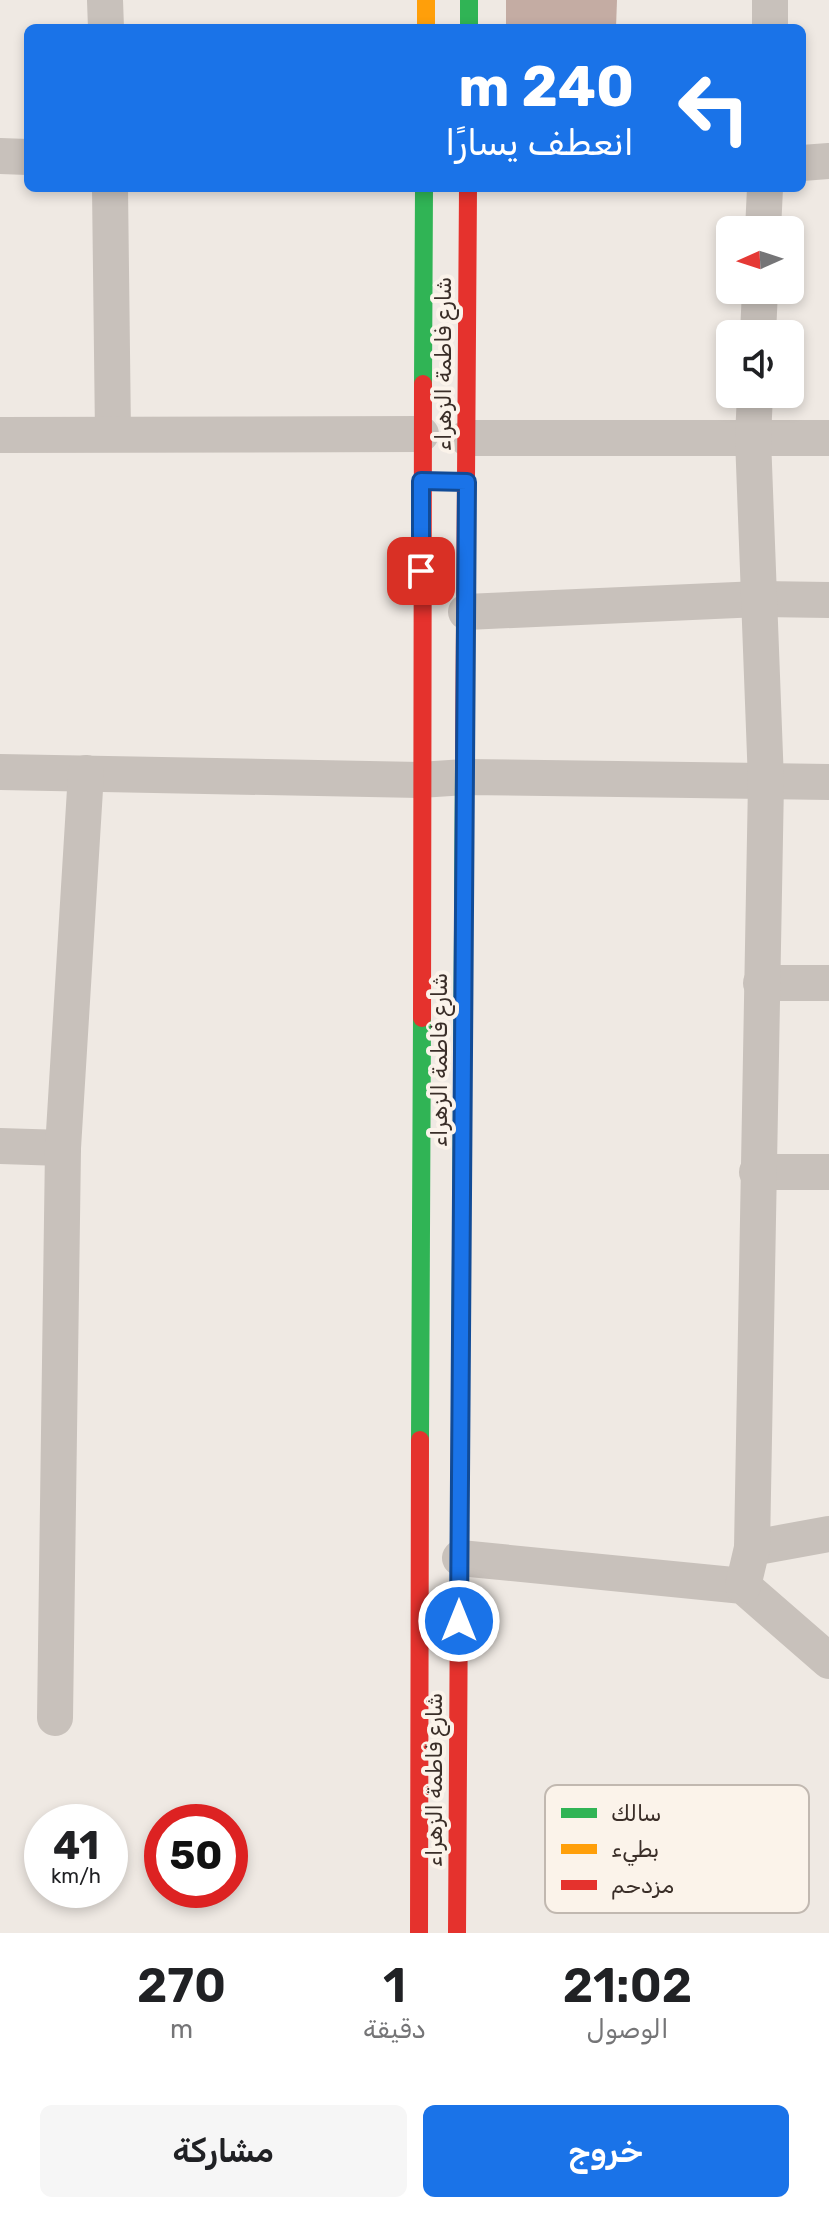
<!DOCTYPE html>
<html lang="ar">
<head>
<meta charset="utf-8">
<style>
	body { margin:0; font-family:Rubik,"Noto Naskh Arabic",sans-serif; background:#f6f6f6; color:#202124; direction:rtl; height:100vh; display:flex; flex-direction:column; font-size:30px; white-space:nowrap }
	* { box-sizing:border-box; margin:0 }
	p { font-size:26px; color:#757577 }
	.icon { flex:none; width:44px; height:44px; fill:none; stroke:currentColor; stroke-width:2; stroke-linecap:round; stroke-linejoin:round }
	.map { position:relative; height:1933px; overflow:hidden; direction:ltr }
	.details { display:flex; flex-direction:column; background:#fff; flex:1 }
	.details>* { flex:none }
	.hud { position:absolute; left:24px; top:24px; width:782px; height:168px; border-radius:12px; box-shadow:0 4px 12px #0003; direction:rtl; background:#1a73e8; color:#fff; overflow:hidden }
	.needle { width:52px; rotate:267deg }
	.tools { position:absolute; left:716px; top:216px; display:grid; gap:16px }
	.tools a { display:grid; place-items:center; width:88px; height:88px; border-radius:12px; background:#fff; box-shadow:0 4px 12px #0003; font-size:40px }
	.speed { position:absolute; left:24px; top:1804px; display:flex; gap:16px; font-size:40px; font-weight:700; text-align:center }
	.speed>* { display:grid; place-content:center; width:104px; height:104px; border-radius:50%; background:#fff; box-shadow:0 4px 12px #0003; line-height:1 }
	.speed small { font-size:20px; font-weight:400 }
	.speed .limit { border:12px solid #d22; background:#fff; color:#111 }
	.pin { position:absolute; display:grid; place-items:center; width:68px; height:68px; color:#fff; margin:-34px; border-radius:16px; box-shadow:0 4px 12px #0006 }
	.me { position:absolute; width:88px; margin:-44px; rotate:0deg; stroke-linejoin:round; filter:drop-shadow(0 0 6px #0008) }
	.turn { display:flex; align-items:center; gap:28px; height:168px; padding:0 40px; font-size:36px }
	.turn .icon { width:104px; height:104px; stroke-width:2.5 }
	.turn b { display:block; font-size:56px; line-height:68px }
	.eta { display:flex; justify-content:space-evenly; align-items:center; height:136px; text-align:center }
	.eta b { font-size:48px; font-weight:600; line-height:56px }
	.action { display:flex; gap:16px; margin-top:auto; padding:16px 40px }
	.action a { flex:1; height:92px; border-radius:12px; background:#1a73e8; color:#fff; font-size:32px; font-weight:600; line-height:92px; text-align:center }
	.action a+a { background:#f6f6f6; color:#202124 }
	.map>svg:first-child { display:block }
	.building { fill:#c4aca3 }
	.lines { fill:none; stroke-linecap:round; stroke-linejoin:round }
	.street { stroke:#c8c1bb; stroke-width:36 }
	.fast { stroke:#30b455; stroke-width:18 }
	.slow { stroke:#ff9f0a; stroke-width:18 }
	.jam { stroke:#e5322d; stroke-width:18 }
	.route-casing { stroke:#114b97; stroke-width:20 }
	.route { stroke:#1a73e8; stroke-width:14 }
	.labels { text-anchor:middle; stroke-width:8; stroke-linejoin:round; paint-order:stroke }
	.street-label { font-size:22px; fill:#3a2e28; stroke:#fbf3ea }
	.key { fill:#fbf3ea; stroke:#c1b8b0; stroke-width:2 }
	.key-label { font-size:22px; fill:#3a2e28 }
</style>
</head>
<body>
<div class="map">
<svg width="829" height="1933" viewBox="0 0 829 1933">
	<rect width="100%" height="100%" fill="#efe9e3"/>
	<path class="building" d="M 506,0 L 617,0 L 616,28 L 506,28 Z"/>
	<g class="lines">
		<g class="street">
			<path d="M 105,0 L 106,28"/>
			<path d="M 770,28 L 770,0"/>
			<path d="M 0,156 L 28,157"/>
			<path d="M 802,163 L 829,161"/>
			<path d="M 110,188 L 113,434"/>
			<path d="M 763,230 L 765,188"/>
			<path d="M 758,334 L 760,290"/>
			<path d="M 0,435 L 421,434"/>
			<path d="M 467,438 L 829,438"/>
			<path d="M 466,612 L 759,599 L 829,600"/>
			<path d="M 0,772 L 420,780 L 465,777 L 829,782"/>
			<path d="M 761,983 L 829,983"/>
			<path d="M 0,1146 L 63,1148"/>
			<path d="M 757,1172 L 829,1172"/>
			<path d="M 752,1548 L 829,1534"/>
			<path d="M 460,1558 L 743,1586 L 829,1661"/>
			<path d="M 743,1586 L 752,1548 L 766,782 L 753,438 L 755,394"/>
			<path d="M 55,1718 L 63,1148 L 86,773"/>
		</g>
		<g class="fast">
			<path d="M 469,0 L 469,28"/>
			<path d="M 423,384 L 424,188"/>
			<path d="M 460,1419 L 464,769"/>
			<path d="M 420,1440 L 422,1018"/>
		</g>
		<path class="slow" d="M 426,0 L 426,28"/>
		<g class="jam">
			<path d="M 464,769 L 468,188"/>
			<path d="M 422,1018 L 423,384"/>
			<path d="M 419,1933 L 420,1440"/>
			<path d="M 457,1933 L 460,1419"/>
		</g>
	</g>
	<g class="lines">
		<defs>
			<path id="route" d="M 421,571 L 421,481 L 467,482 L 459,1621"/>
		</defs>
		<use href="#route" class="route-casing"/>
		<use href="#route" class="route"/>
	</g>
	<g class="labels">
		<g class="street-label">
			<text transform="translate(443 364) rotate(-90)" y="8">شارع فاطمة الزهراء</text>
			<text transform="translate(439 1060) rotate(-90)" y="8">شارع فاطمة الزهراء</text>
			<text transform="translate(434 1780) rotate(-90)" y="8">شارع فاطمة الزهراء</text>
		</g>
	</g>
	<rect x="545" y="1785" width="264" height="128" rx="12" class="key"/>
	<rect x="561" y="1808" width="36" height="10" fill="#30b455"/>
	<rect x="561" y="1844" width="36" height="10" fill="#ff9f0a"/>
	<rect x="561" y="1880" width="36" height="10" fill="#e5322d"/>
	<g class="key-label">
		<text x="611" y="1821">سالك</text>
		<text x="611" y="1857">بطيء</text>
		<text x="611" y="1893">مزدحم</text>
	</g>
</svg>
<div class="tools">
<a><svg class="needle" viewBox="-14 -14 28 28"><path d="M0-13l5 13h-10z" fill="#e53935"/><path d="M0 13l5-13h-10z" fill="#757577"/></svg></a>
<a><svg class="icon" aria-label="sound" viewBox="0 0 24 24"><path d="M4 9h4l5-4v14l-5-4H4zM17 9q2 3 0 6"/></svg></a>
</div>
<div class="speed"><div>41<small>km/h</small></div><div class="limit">50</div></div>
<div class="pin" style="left:421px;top:571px;background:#d93025"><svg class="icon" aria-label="arrive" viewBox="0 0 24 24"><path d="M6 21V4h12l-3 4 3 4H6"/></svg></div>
<svg class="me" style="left:459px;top:1621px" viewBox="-20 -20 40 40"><circle r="17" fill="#1a73e8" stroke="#fff" stroke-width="3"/><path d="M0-11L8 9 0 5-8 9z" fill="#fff"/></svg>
<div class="hud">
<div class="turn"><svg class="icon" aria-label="left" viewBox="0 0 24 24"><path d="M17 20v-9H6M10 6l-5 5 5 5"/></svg><div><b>240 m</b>انعطف يسارًا</div></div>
</div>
</div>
<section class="details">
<div class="eta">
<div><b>21:02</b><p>الوصول</p></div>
<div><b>1</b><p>دقيقة</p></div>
<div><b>270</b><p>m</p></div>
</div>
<div class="action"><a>خروج</a><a>مشاركة</a></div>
</section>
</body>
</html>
